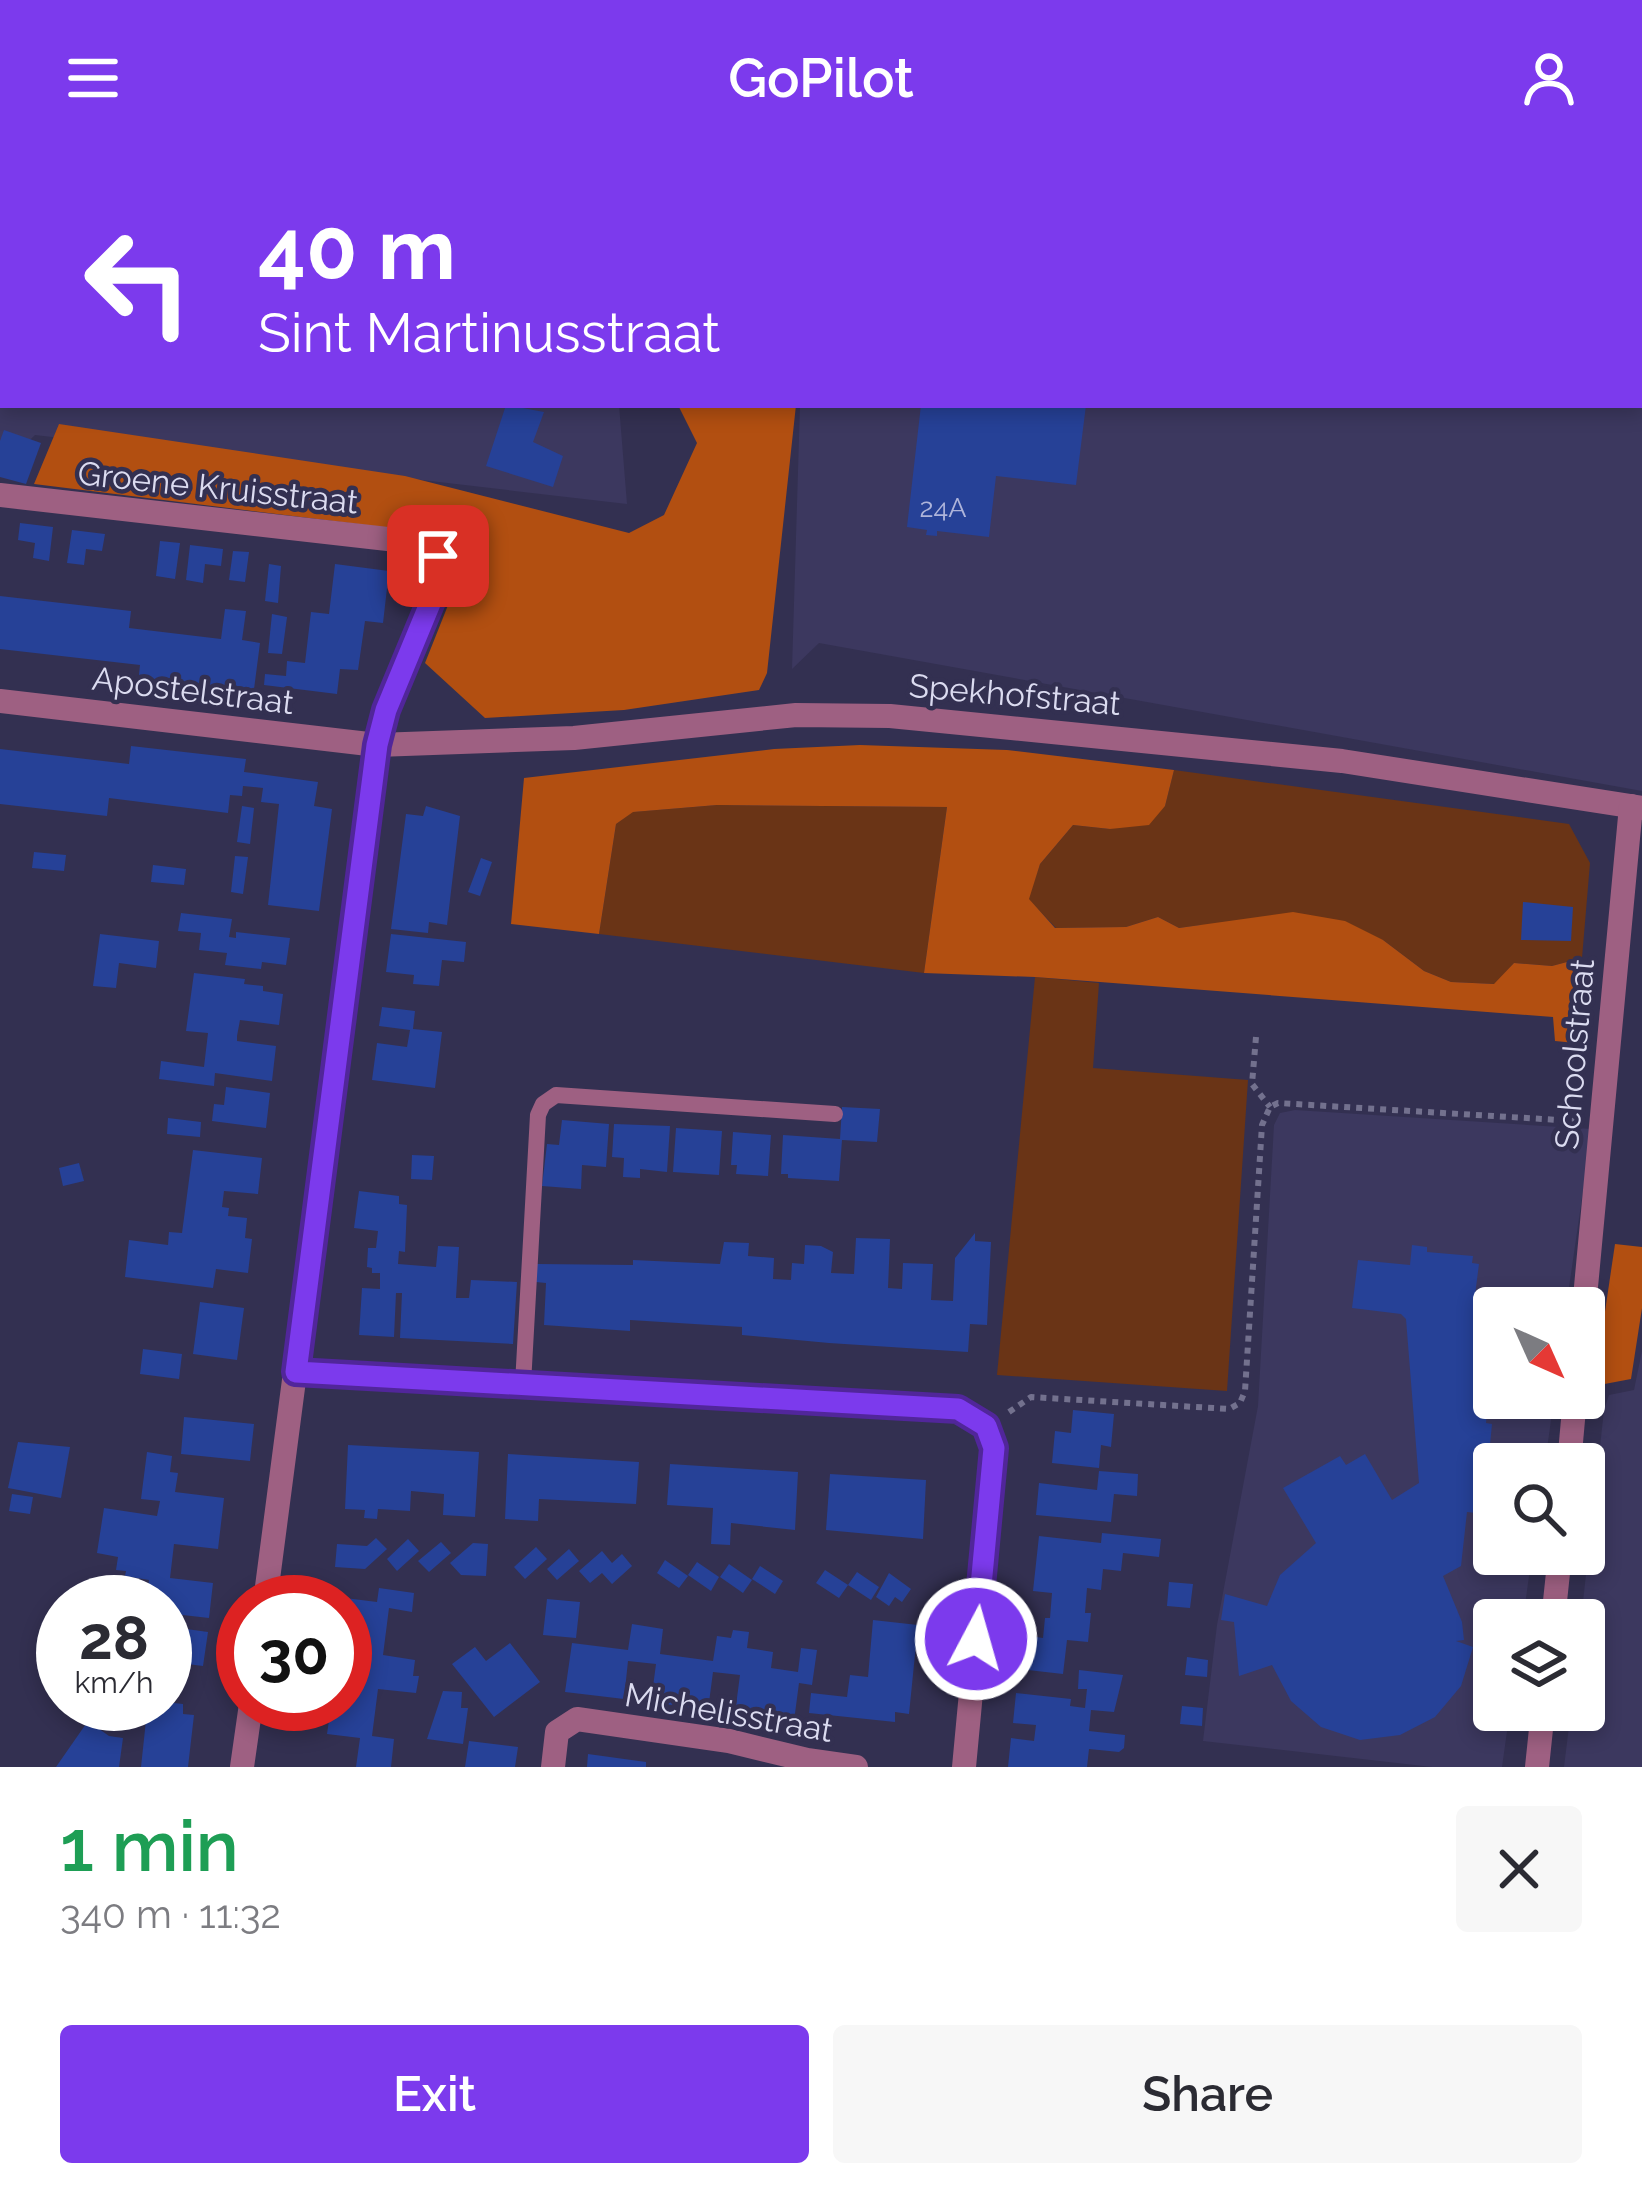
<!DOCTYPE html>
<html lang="en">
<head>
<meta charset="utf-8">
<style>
	body { margin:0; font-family:Raleway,sans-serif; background:#f7f7f7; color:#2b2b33; height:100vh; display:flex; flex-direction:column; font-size:45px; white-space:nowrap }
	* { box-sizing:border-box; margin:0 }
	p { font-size:39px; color:#7c7c81 }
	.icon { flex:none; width:66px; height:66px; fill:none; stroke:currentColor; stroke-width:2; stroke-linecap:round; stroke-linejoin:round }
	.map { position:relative; height:1611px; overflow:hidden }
	.panel { display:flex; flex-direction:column; background:#fff; flex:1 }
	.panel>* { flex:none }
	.top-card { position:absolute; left:0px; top:0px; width:1644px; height:252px; box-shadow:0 6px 18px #0003; background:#7c3aed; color:#fff; overflow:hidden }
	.needle { width:78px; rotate:135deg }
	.controls { position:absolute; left:1473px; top:1131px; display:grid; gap:24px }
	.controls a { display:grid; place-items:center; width:132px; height:132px; border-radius:12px; background:#fff; box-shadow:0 6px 18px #0003; font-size:60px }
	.speed { position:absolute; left:36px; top:1419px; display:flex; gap:24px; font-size:60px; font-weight:700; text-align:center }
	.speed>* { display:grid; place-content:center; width:156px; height:156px; border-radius:50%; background:#fff; box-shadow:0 6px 18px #0003; line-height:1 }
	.speed small { font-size:30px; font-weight:400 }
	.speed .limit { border:18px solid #d22; background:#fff; color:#111 }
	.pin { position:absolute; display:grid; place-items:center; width:102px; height:102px; color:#fff; margin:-51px; border-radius:24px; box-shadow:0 6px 18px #0006 }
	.me { position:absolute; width:132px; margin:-66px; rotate:6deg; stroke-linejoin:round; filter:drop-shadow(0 0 9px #0008) }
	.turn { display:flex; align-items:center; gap:42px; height:252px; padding:0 60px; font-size:54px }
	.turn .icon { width:156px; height:156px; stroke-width:2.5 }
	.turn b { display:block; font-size:84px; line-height:102px }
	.round { display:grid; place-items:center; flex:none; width:126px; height:126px; border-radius:12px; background:#f7f7f7 }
	.overview { display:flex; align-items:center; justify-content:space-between; height:204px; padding:0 60px }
	h1 { font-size:72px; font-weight:600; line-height:90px; color:#1e9e55 }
	.cta { display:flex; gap:24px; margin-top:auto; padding:24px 60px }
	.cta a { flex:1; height:138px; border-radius:12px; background:#7c3aed; color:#fff; font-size:48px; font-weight:600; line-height:138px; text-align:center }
	.cta a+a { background:#f7f7f7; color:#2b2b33 }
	header { display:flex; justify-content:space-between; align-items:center; height:156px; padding:0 60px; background:#7c3aed; color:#fff; font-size:54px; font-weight:600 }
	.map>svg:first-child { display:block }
	.built { fill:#3c385f }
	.green { fill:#6a3416 }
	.forest { fill:#b24f11 }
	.building { fill:#264197 }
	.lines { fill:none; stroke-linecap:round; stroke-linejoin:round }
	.path { stroke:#73718e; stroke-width:6; stroke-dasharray:6 6; stroke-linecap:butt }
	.lane { stroke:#9e6082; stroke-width:16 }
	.street { stroke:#9e6082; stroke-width:24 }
	.route-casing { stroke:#51269a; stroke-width:30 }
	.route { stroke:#7c3aed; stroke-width:21 }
	.labels { text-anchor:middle; stroke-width:9; stroke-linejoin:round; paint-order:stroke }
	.number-label { font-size:27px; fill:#aeb4da }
	.street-label { font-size:33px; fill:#dbdbf0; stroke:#333051 }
</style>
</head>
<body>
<header><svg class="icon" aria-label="menu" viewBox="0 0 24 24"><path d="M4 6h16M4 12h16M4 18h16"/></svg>GoPilot<svg class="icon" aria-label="person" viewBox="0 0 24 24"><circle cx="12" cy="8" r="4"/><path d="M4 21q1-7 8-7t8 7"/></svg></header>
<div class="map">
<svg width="1642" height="1611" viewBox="0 0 1642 1611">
	<rect width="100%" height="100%" fill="#333051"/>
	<g class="built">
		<path d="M 0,0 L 489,0 L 492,3 L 3,3 L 3,249 L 619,249 L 627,348 L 35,279 L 0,313 Z"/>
		<path d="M 797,0 L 1642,0 L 1642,635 L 819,487 L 792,513 L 800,249 L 1641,249 L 1641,3 Z"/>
		<path d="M 1295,954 L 1592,973 L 1566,1152 L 1494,1152 L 1494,1242 L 1554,1242 L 1545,1308 L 1494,1308 L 1494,1398 L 1532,1398 L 1523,1464 L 1494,1464 L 1494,1554 L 1510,1554 L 1502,1611 L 1432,1611 L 1203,1585 L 1217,1469 L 1258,1250 L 1274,969 L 1280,957 Z"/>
		<path d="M 1642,1195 L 1642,1611 L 1564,1611 L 1571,1554 L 1584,1554 L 1584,1464 L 1581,1464 L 1604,1254 L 1609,1239 L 1634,1234 Z"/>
	</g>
	<g class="green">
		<path d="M 1174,614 L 1569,668 L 1590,707 L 1582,802 L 1552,810 L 1514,807 L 1495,828 L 1451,826 L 1424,815 L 1383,784 L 1201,769 L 1179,772 L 1158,761 L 1126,771 L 1056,772 L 1028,743 L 1040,708 L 1073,669 L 1110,673 L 1165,650 Z"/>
		<path d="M 717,649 L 947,651 L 924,817 L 599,778 L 616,668 L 632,656 Z"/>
		<path d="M 1035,821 L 1099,827 L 1093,912 L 1248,924 L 1227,1235 L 997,1219 Z"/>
	</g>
	<g class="forest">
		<path d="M 678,249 L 796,249 L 767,517 L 759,534 L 624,554 L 485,562 L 425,507 L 462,414 L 455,390 L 431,377 L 34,328 L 59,268 L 405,320 L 629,377 L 664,359 L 697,287 Z"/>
		<path d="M 860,589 L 1007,594 L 1174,614 L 1165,650 L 1149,669 L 1110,673 L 1073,669 L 1040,708 L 1029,743 L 1055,772 L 1126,771 L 1158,761 L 1179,772 L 1293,756 L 1345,765 L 1383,784 L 1424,815 L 1451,826 L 1494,828 L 1514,807 L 1552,810 L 1582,802 L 1576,887 L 1555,885 L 1553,861 L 1035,821 L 924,817 L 947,651 L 717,649 L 633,656 L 616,668 L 599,778 L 511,768 L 524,622 L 774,593 Z"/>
		<path d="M 1615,1088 L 1642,1091 L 1642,1152 L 1631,1223 L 1594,1230 Z"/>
	</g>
	<g class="building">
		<path d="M 506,249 L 544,256 L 533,286 L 563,300 L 553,331 L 486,310 Z"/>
		<path d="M 921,249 L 1086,249 L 1076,329 L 996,320 L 989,381 L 937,375 L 937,380 L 926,379 L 927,374 L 907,371 Z"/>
		<path d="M 4,274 L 41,287 L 26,328 L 0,321 L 0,285 Z"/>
		<path d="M 20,367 L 53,371 L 49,405 L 33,402 L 35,387 L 18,384 Z"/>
		<path d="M 72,374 L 105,378 L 102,395 L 86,393 L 84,409 L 67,407 Z"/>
		<path d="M 160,385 L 180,387 L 175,423 L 156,420 Z"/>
		<path d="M 190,389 L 223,393 L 221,410 L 205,408 L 203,427 L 186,424 Z"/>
		<path d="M 233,395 L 249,396 L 245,426 L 229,424 Z"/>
		<path d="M 269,408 L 281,410 L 278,447 L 265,445 Z"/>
		<path d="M 335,408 L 389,415 L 383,467 L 365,465 L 358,514 L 340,513 L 337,538 L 264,529 L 265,518 L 286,520 L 287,505 L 305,507 L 311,456 L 329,458 Z"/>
		<path d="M 0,440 L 131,455 L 129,472 L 221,483 L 225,453 L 246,455 L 242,484 L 260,487 L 253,541 L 138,528 L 140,509 L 0,493 Z"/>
		<path d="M 272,458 L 287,461 L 282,498 L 268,497 Z"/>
		<path d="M 131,590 L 246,603 L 244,616 L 318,626 L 314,650 L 332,653 L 319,755 L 268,749 L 279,648 L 261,646 L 263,632 L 243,630 L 242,640 L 230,639 L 228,657 L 109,642 L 107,660 L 0,648 L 0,593 L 129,608 Z"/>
		<path d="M 242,650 L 254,652 L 250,688 L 237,686 Z"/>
		<path d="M 426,650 L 460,660 L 447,769 L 429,766 L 428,777 L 391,773 L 406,658 L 423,660 Z"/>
		<path d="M 34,696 L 66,699 L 64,715 L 32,712 Z"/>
		<path d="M 235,700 L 248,701 L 243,738 L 231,736 Z"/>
		<path d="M 481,702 L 492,706 L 480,740 L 468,736 Z"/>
		<path d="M 153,709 L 186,713 L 184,729 L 151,726 Z"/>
		<path d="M 1523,746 L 1573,751 L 1571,785 L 1521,784 Z"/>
		<path d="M 181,757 L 232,763 L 229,781 L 236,782 L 236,776 L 290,782 L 286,809 L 262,806 L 261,813 L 225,809 L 227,797 L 199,794 L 201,777 L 178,775 Z"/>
		<path d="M 100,778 L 159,785 L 156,812 L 119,807 L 116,832 L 93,830 Z"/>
		<path d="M 391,778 L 466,786 L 464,806 L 442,804 L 439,830 L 413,828 L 414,819 L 386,816 Z"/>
		<path d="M 194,817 L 245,823 L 244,828 L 263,830 L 263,835 L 283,838 L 279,869 L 240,864 L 237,880 L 237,885 L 276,890 L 272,925 L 215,917 L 214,930 L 159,923 L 161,905 L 204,911 L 208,877 L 186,875 Z"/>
		<path d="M 382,851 L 415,855 L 413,873 L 442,876 L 435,932 L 372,924 L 377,887 L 407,891 L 410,874 L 379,870 Z"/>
		<path d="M 226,931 L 270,937 L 266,972 L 212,965 L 214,948 L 224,949 Z"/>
		<path d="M 842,951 L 880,953 L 877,986 L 842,984 L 839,1025 L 788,1022 L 788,1018 L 781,1018 L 783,979 L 840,983 Z"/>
		<path d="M 168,962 L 201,966 L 200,981 L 167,978 Z"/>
		<path d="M 562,964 L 609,968 L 606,1011 L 582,1009 L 581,1033 L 542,1030 L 547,988 L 559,989 Z"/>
		<path d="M 614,968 L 670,970 L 667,1016 L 640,1013 L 640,1022 L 623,1021 L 624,1002 L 612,1001 Z"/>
		<path d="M 676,972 L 722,975 L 719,1019 L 673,1016 Z"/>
		<path d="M 733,976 L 771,979 L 768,1020 L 736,1018 L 737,1009 L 731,1009 Z"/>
		<path d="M 193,994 L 262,1002 L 258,1038 L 224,1035 L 222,1051 L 229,1052 L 228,1060 L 247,1062 L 245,1082 L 252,1083 L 248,1117 L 216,1113 L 213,1132 L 125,1121 L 129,1084 L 168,1089 L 169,1076 L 182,1077 Z"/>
		<path d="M 412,999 L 434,1000 L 432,1024 L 411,1023 Z"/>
		<path d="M 79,1007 L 84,1025 L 63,1030 L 59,1012 Z"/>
		<path d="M 359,1035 L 399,1040 L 399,1048 L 407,1049 L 405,1096 L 399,1095 L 398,1108 L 436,1111 L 438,1090 L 459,1091 L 456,1142 L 469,1142 L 471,1124 L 517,1126 L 513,1188 L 400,1182 L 402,1137 L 396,1137 L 394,1181 L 359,1179 L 362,1132 L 380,1133 L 380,1117 L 372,1117 L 372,1112 L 367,1111 L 368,1092 L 376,1092 L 378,1075 L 354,1072 Z"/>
		<path d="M 975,1077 L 975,1085 L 991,1086 L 987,1169 L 970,1168 L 968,1196 L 829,1187 L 742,1179 L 742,1171 L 630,1164 L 630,1175 L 544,1169 L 546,1127 L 536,1126 L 537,1108 L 633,1109 L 633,1104 L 720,1108 L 724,1086 L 749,1087 L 748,1100 L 774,1102 L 773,1123 L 791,1124 L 792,1107 L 804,1108 L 805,1089 L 821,1090 L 833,1096 L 831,1117 L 854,1118 L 856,1082 L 890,1083 L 888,1132 L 902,1133 L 903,1107 L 933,1108 L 931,1144 L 953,1145 L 955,1102 Z"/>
		<path d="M 1412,1089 L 1427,1091 L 1427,1096 L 1473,1100 L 1472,1107 L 1479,1108 L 1475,1139 L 1481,1140 L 1477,1171 L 1484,1172 L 1480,1203 L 1487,1204 L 1483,1235 L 1489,1236 L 1486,1267 L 1492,1268 L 1489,1299 L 1495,1300 L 1494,1359 L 1467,1356 L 1461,1410 L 1443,1420 L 1462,1466 L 1464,1484 L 1456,1485 L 1473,1491 L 1461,1530 L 1435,1561 L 1400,1579 L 1360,1584 L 1321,1571 L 1291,1545 L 1272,1509 L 1239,1520 L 1234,1466 L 1221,1464 L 1225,1438 L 1267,1450 L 1280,1419 L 1316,1387 L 1283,1332 L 1340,1300 L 1346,1309 L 1365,1298 L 1392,1344 L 1419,1327 L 1406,1163 L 1401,1158 L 1352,1152 L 1358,1104 L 1410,1109 Z"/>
		<path d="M 200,1146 L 244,1152 L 237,1204 L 193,1198 Z"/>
		<path d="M 143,1193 L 182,1198 L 179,1223 L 140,1218 Z"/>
		<path d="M 1073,1254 L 1114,1258 L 1111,1291 L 1101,1289 L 1099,1312 L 1052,1307 L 1055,1275 L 1071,1277 Z"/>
		<path d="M 184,1261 L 254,1268 L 250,1305 L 181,1298 Z"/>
		<path d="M 18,1286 L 70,1291 L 61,1342 L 8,1332 Z"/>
		<path d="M 348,1289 L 479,1296 L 475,1361 L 443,1359 L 444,1338 L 411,1335 L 410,1355 L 378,1353 L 377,1363 L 364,1362 L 365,1354 L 345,1353 Z"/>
		<path d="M 147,1296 L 172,1300 L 170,1316 L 178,1317 L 175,1336 L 224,1342 L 218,1393 L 174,1388 L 170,1422 L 213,1427 L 209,1462 L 165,1457 L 165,1446 L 146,1446 L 149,1424 L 125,1420 L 126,1415 L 116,1414 L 118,1401 L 97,1397 L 104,1352 L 157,1360 L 160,1345 L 141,1343 Z"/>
		<path d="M 508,1298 L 639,1306 L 636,1348 L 539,1343 L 538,1365 L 505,1363 Z"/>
		<path d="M 670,1308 L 798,1316 L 795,1374 L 731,1367 L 730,1389 L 711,1388 L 713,1352 L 667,1349 Z"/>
		<path d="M 1099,1315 L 1138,1318 L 1137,1340 L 1114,1338 L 1111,1366 L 1036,1359 L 1039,1327 L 1097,1334 Z"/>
		<path d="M 830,1318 L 926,1324 L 923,1383 L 826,1374 Z"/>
		<path d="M 12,1338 L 33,1341 L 30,1358 L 9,1355 Z"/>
		<path d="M 1102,1377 L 1161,1383 L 1159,1401 L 1123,1397 L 1121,1415 L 1103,1413 L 1101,1434 L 1087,1432 L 1085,1457 L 1091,1457 L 1088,1486 L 1067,1484 L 1063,1518 L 1019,1513 L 1023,1479 L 1043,1482 L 1045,1462 L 1050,1462 L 1052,1437 L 1033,1435 L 1039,1380 L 1101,1387 Z"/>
		<path d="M 376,1382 L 387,1393 L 365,1413 L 335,1411 L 337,1388 L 367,1390 Z"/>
		<path d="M 408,1383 L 419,1395 L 397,1415 L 387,1403 Z"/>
		<path d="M 441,1386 L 451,1397 L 429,1416 L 418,1405 Z"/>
		<path d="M 473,1387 L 488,1388 L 486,1420 L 461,1419 L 450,1407 Z"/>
		<path d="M 536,1391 L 547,1403 L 525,1423 L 514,1411 Z"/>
		<path d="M 569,1393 L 579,1405 L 557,1424 L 547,1413 Z"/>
		<path d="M 602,1395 L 612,1407 L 622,1398 L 632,1410 L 612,1428 L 602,1417 L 590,1427 L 579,1415 Z"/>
		<path d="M 665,1404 L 688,1420 L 679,1432 L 657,1417 Z"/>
		<path d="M 697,1406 L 719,1421 L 711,1435 L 688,1419 Z"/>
		<path d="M 729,1408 L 752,1424 L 743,1437 L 720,1421 Z"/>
		<path d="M 760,1410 L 783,1425 L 775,1438 L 752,1423 Z"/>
		<path d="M 825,1414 L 848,1429 L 839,1442 L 816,1427 Z"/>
		<path d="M 857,1416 L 879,1431 L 871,1444 L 848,1429 Z"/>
		<path d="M 889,1417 L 911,1433 L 902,1446 L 895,1441 L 889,1450 L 876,1441 Z"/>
		<path d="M 1169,1426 L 1193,1428 L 1190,1452 L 1167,1450 Z"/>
		<path d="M 379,1432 L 414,1437 L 412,1456 L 389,1452 L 383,1499 L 415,1504 L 413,1520 L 419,1520 L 416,1537 L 378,1533 L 372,1580 L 394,1583 L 391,1611 L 356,1611 L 360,1582 L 327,1578 L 329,1564 L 323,1563 L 325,1548 L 345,1548 L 345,1442 L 377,1446 Z"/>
		<path d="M 547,1443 L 580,1446 L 576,1482 L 543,1479 Z"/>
		<path d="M 873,1464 L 918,1469 L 909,1558 L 895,1556 L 895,1566 L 809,1557 L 811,1537 L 847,1541 L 850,1519 L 868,1521 Z"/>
		<path d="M 632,1468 L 663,1473 L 660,1498 L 713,1505 L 717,1480 L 731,1482 L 733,1474 L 749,1476 L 747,1492 L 773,1496 L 771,1512 L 798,1516 L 801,1492 L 817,1494 L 812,1529 L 799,1527 L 794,1565 L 735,1557 L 740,1519 L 713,1516 L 708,1554 L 651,1546 L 656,1508 L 628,1505 L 624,1543 L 565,1536 L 572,1487 L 628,1494 Z"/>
		<path d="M 165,1470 L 208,1476 L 203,1510 L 187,1508 L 187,1514 L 171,1512 L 168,1532 Z"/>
		<path d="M 510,1487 L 540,1526 L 494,1561 L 452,1508 L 475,1491 L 486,1505 Z"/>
		<path d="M 1187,1501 L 1208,1504 L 1207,1521 L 1185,1519 Z"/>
		<path d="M 1079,1514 L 1123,1519 L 1114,1556 L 1091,1554 L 1089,1575 L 1125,1579 L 1124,1592 L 1119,1596 L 1089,1593 L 1087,1611 L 1008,1611 L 1011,1582 L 1034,1585 L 1036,1569 L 1013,1567 L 1016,1537 L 1071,1543 L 1070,1550 L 1085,1552 L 1087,1533 L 1078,1533 Z"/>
		<path d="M 443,1535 L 462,1536 L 461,1552 L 468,1552 L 463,1588 L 427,1583 Z"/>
		<path d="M 165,1546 L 183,1548 L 183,1558 L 194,1559 L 188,1611 L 141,1611 L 147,1555 L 159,1556 L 160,1548 Z"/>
		<path d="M 1182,1550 L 1203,1552 L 1202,1570 L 1180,1568 Z"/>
		<path d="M 88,1565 L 109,1580 L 123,1582 L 119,1611 L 56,1611 Z"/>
		<path d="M 469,1585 L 518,1591 L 515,1611 L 465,1611 Z"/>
		<path d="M 588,1598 L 646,1606 L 646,1611 L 587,1611 Z"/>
	</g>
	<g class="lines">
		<g class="path">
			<path d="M 1256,881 L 1252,928 L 1270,951"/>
			<path d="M 1009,1256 L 1031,1241 L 1229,1253 L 1240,1247 L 1245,1235 L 1262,969 L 1270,951 L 1278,947 L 1576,965"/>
		</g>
		<path class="lane" d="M 523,1228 L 538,959 L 543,948 L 556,939 L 835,958"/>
		<g class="street">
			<path d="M 0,339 L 414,386 C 432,390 445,402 441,421 L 386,553 L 377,589 L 265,1446"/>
			<path d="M 0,545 L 377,589 L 574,582 L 796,559 L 890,560 L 1342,605 L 1642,652"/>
			<path d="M 1584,1152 L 1631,650"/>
			<path d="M 296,1216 L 958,1253 C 977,1261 990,1270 994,1292 L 964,1611"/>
			<path d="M 1569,1308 L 1575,1242"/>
			<path d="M 1553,1464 L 1560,1398"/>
			<path d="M 242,1611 L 251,1548"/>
			<path d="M 553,1611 L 557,1576 L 577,1563 L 729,1585 L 807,1604 L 856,1611"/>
			<path d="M 1537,1611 L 1543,1554"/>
		</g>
	</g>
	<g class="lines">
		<defs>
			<path id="route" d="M 438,400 L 441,421 L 386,554 L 377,589 L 296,1216 L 958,1253 L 986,1270 L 994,1292 L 976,1483"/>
		</defs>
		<use href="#route" class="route-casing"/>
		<use href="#route" class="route"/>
	</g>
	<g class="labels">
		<g class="number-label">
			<text x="943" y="361">24A</text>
		</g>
		<g class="street-label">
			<text transform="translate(218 331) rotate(6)" y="12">Groene Kruisstraat</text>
			<text transform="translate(193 534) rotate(7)" y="12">Apostelstraat</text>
			<text transform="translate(1015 538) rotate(5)" y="12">Spekhofstraat</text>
			<text transform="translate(1574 898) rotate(-85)" y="12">Schoolstraat</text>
			<text transform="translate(729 1556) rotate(10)" y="12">Michelisstraat</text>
		</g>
	</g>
</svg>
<div class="controls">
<a><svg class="needle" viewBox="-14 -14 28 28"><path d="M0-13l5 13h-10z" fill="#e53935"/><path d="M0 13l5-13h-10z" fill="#7c7c81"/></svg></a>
<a><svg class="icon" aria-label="search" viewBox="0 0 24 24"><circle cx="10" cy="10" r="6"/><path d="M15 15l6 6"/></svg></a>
<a><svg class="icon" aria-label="layers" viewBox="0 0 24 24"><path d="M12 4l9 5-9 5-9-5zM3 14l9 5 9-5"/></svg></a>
</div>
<div class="speed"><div>28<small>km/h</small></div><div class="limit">30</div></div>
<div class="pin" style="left:438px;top:400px;background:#d93025"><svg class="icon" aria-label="arrive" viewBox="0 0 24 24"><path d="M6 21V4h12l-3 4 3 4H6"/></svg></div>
<svg class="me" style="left:976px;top:1483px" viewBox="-20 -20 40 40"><circle r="17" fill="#7c3aed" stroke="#fff" stroke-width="3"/><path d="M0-11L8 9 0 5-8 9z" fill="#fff"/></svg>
<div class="top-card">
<div class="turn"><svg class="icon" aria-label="left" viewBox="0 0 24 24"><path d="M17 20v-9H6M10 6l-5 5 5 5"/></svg><div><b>40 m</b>Sint Martinusstraat</div></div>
</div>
</div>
<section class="panel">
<div class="overview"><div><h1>1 min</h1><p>340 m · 11:32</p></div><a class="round"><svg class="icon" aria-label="close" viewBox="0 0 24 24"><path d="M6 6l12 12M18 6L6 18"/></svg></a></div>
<div class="cta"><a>Exit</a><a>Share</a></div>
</section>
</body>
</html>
